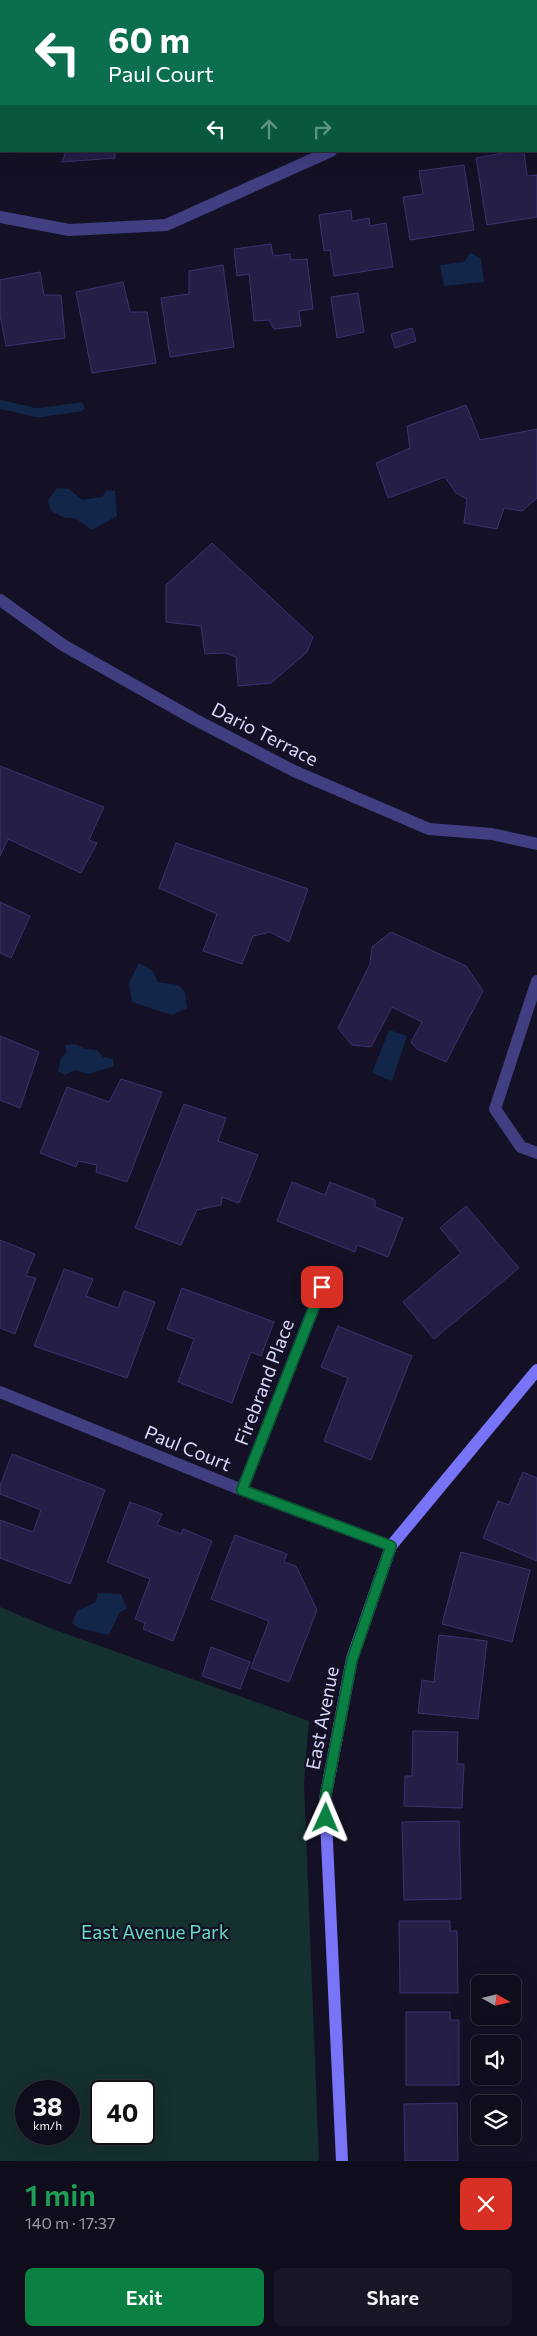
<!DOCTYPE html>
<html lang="en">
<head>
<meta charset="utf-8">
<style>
	body { margin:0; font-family:Commissioner,sans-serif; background:#181625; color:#f1f3f6; height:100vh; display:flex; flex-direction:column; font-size:19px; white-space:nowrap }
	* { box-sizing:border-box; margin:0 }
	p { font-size:16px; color:#9b9ca3 }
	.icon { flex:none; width:28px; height:28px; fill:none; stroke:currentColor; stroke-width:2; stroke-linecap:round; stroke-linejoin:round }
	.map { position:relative; height:2161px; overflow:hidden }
	.sheet { display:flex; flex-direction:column; background:#0f0d1c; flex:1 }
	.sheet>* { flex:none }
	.hud { position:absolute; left:0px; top:0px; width:538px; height:152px; box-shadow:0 5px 20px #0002,0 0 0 1px #2f2d3b; background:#0b6e4f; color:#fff; overflow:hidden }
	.needle { width:32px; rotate:98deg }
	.controls { position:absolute; left:471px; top:1975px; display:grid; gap:10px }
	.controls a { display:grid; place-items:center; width:50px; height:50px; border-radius:8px; background:#0f0d1c; box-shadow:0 5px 20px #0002,0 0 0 1px #2f2d3b; font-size:25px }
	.speed { position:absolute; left:15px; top:2080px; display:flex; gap:10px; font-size:25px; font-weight:700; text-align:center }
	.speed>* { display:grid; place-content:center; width:65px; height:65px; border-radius:50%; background:#0f0d1c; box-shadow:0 5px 20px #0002,0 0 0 1px #2f2d3b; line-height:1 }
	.speed small { font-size:12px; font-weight:400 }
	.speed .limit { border:2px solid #111; border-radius:8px; background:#fff; color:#111 }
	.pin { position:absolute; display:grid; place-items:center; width:42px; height:42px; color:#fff; margin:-21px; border-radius:10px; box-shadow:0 2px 8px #0006 }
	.me { position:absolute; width:55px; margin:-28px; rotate:1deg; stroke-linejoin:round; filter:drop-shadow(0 0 4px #0008) }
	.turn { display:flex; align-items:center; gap:18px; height:105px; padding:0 25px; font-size:22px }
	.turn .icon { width:65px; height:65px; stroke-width:2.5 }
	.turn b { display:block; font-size:35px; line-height:42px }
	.lanes { display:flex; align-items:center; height:48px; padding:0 25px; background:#0003; justify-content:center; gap:25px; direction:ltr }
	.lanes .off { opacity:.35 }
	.round { display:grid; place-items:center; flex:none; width:52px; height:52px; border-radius:8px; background:#181625 }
	.overview { display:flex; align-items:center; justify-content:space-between; height:85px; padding:0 25px }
	h1 { font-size:30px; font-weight:600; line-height:38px; color:#1e9e55 }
	.primary-button { display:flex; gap:10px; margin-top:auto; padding:10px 25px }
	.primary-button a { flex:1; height:58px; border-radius:8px; background:#0b8043; color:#fff; font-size:20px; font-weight:600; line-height:58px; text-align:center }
	.primary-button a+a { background:#181625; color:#f1f3f6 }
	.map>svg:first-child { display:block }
	.green { fill:#14302f; fill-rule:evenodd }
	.water { fill:#112649 }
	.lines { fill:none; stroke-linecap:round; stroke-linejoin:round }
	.stream { stroke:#112649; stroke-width:9 }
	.building { fill:#261e46; stroke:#3e3170 }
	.street { stroke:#413e82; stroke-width:12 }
	.secondary { stroke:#7874f8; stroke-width:12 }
	.route-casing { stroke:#07532c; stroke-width:12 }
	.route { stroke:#0b8043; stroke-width:9 }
	.labels { text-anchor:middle; stroke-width:4.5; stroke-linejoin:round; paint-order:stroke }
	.street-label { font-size:19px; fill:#dcd8fd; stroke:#141126 }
	.park-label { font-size:19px; fill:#67dabe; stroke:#141126 }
</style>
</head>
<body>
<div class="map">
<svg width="537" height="2161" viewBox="0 0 537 2161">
	<rect width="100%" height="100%" fill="#141126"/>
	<path class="green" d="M 0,1607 L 50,1628 L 309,1721 L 304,1783 L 319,2161 L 0,2161 ZM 26,2091 L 69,2091 L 69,2134 L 26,2134 ZM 101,2091 L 144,2091 L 144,2134 L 101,2134 Z"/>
	<g class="water">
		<path d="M 470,253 L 481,259 L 484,282 L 444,286 L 440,265 L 464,262 Z"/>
		<path d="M 57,488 L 69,489 L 82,500 L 102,497 L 107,490 L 115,491 L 117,516 L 92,530 L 75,518 L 65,518 L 51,511 L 48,501 Z"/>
		<path d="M 139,963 L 152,970 L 158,982 L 178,985 L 185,992 L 187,1008 L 172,1015 L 132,1002 L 129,983 Z"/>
		<path d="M 389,1030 L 407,1036 L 392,1081 L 372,1073 Z"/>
		<path d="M 75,1044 L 86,1049 L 97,1050 L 103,1057 L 113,1059 L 114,1066 L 89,1074 L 75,1070 L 65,1075 L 58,1071 L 61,1058 L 67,1052 L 65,1045 Z"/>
		<path d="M 98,1593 L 121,1594 L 127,1609 L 120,1612 L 109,1635 L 78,1628 L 72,1623 L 77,1611 L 96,1602 Z"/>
	</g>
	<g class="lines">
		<path class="stream" d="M 0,404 L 37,413 L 80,407"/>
	</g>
	<g class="building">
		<path d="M 379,0 L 467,0 L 467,1 L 380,1 Z"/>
		<rect x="0" y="79" width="1" height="64"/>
		<path d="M 66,151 L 115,151 L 115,158 L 62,162 Z"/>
		<path d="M 514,151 L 524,151 L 527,176 L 537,175 L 537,217 L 487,225 L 476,158 Z"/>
		<path d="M 464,165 L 474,230 L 410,240 L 403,197 L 423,194 L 419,171 Z"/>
		<path d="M 351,210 L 352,221 L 369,218 L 370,226 L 386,223 L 393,267 L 334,276 L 330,250 L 324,251 L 319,215 Z"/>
		<path d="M 271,244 L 273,256 L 290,254 L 291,260 L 307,259 L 313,309 L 299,311 L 301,326 L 274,329 L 269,320 L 254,321 L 249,274 L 237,276 L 234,249 Z"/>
		<path d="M 223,265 L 234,347 L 170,357 L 161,298 L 189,294 L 189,271 Z"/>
		<path d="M 40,272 L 44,295 L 61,295 L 65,338 L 6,346 L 0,315 L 0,280 Z"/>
		<path d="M 123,282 L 130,312 L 147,312 L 156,363 L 92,373 L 76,292 Z"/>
		<path d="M 358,293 L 364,332 L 337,338 L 331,297 Z"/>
		<path d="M 412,328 L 416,341 L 395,348 L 391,334 Z"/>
		<path d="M 466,405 L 480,440 L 537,429 L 537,498 L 522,511 L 504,508 L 497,529 L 464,523 L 467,499 L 456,493 L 445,477 L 388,498 L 376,463 L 410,448 L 407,426 Z"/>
		<path d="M 212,543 L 313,637 L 307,652 L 271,683 L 238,686 L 236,657 L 225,653 L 205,654 L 201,626 L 166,622 L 166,585 Z"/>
		<path d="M 0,766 L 104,807 L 89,840 L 97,843 L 81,873 L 8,839 L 0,856 Z"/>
		<path d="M 176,843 L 308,889 L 289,942 L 270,932 L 253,936 L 242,964 L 203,951 L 217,914 L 159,888 Z"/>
		<path d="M 0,902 L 30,916 L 11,958 L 0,953 Z"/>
		<path d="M 391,932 L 466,966 L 483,991 L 446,1062 L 417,1049 L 411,1042 L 422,1022 L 392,1007 L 371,1047 L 352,1045 L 338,1028 L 370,964 L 372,947 Z"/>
		<path d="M 0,1036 L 39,1052 L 20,1108 L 0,1100 Z"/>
		<path d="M 121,1079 L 162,1092 L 127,1182 L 96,1172 L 97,1165 L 78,1161 L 76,1167 L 40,1153 L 67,1087 L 109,1102 Z"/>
		<path d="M 184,1104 L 226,1118 L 218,1141 L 258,1155 L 239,1203 L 222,1197 L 221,1205 L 197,1210 L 181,1245 L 135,1228 Z"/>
		<path d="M 292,1182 L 325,1195 L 330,1182 L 375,1200 L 375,1207 L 403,1218 L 388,1257 L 357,1245 L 355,1252 L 277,1221 Z"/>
		<path d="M 466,1206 L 519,1268 L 434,1339 L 403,1302 L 461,1253 L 440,1228 Z"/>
		<path d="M 0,1240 L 35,1254 L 26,1276 L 36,1278 L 15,1334 L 0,1328 Z"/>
		<path d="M 64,1269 L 93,1279 L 86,1296 L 118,1308 L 124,1291 L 155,1302 L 127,1378 L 34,1346 Z"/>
		<path d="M 182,1288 L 274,1322 L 261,1356 L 251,1352 L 232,1403 L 178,1382 L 194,1339 L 167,1329 Z"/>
		<path d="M 338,1326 L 412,1356 L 371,1460 L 324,1441 L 348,1378 L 321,1367 Z"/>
		<path d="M 12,1454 L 105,1490 L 70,1584 L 0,1558 L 0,1520 L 33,1532 L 41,1510 L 0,1494 L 0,1486 Z"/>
		<path d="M 523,1472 L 537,1478 L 537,1561 L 483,1538 L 498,1501 L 509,1505 Z"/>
		<path d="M 130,1502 L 162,1514 L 157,1525 L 181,1534 L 183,1529 L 212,1541 L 173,1641 L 143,1629 L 145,1623 L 135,1619 L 150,1579 L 107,1562 Z"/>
		<path d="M 235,1535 L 287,1554 L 284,1562 L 296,1566 L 317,1610 L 289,1682 L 251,1668 L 269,1621 L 211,1599 Z"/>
		<path d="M 461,1552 L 530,1570 L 512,1642 L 442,1624 Z"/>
		<path d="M 439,1635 L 487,1641 L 478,1719 L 418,1713 L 422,1680 L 434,1682 Z"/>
		<path d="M 211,1647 L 250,1662 L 240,1689 L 202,1676 Z"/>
		<path d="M 413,1731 L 458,1732 L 457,1764 L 464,1764 L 462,1808 L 404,1806 L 405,1776 L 412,1776 Z"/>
		<path d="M 459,1821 L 461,1899 L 404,1900 L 402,1822 Z"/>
		<path d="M 399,1921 L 450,1921 L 450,1931 L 457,1931 L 458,1993 L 400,1993 Z"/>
		<path d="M 406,2012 L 450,2012 L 450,2020 L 459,2020 L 459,2085 L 406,2085 Z"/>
		<path d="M 457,2103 L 458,2161 L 405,2161 L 404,2104 Z"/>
	</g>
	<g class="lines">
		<g class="street">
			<path d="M 304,0 L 305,1"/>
			<path d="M 536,90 L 537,90"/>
			<path d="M 0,217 L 69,230 L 166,225 L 331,151"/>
			<path d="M 0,600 L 63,645 L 194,719 L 294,771 L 429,829 L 492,834 L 537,844"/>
			<path d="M 537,981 L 495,1109 L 521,1147 L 537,1153"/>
			<path d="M 0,1392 L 242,1490 L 391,1546"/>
			<path d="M 242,1490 L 322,1287"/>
		</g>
		<path class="secondary" d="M 342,2161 L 325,1799 L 352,1659 L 391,1546 L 537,1370"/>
	</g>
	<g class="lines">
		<defs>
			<path id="route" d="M 322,1287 L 242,1490 L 391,1546 L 352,1660 L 325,1799 L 326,1818"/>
		</defs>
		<use href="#route" class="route-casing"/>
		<use href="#route" class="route"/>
	</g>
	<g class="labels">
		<g class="street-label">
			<text transform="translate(265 734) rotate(27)" y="7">Dario Terrace</text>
			<text transform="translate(264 1382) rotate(-69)" y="7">Firebrand Place</text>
			<text transform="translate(188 1448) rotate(22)" y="7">Paul Court</text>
			<text transform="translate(322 1718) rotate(-79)" y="7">East Avenue</text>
		</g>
		<g class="park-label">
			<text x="155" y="1939">East Avenue Park</text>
		</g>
	</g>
</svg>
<div class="controls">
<a><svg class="needle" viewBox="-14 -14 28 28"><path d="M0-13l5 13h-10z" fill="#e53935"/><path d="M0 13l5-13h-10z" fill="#9b9ca3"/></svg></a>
<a><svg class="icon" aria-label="sound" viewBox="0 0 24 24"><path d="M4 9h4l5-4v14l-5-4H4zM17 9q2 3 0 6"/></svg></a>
<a><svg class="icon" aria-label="layers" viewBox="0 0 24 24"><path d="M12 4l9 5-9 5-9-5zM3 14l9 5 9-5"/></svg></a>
</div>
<div class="speed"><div>38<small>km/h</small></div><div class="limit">40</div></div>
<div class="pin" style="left:322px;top:1287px;background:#d93025"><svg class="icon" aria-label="arrive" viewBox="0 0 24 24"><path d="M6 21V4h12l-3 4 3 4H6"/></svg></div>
<svg class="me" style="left:326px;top:1818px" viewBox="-20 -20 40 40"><path d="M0-17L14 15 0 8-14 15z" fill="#0b8043" stroke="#fff" stroke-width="4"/></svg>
<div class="hud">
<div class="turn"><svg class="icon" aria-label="left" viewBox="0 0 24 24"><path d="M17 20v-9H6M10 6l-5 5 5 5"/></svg><div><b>60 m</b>Paul Court</div></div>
<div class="lanes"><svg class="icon" aria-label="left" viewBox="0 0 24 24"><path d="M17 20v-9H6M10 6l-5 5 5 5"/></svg><svg class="icon off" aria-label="ahead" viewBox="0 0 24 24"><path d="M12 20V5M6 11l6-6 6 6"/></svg><svg class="icon off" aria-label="right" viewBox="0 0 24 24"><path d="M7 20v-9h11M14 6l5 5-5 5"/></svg></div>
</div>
</div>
<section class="sheet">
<div class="overview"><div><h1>1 min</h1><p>140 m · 17:37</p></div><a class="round" style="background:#d93025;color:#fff"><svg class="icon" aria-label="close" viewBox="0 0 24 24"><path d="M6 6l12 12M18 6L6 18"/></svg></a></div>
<div class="primary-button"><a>Exit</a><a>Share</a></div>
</section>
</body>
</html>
